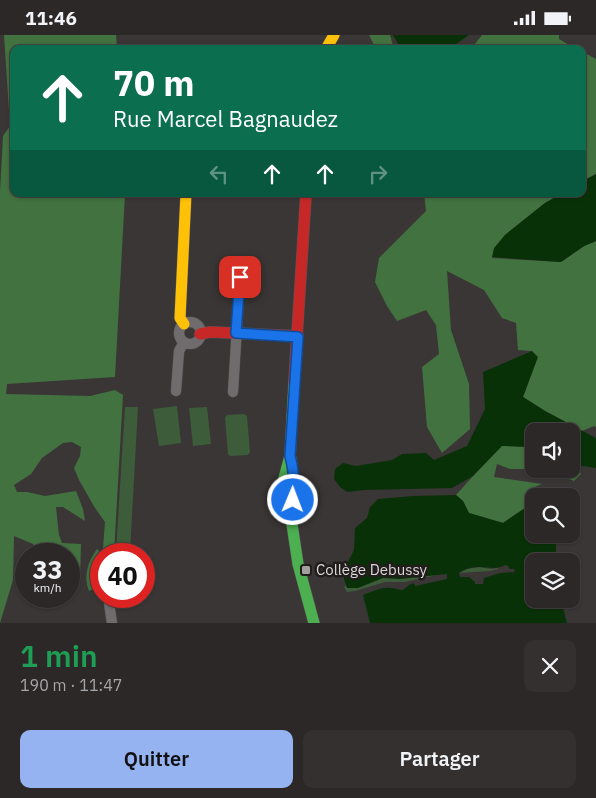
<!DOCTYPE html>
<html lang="fr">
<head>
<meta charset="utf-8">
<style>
	body { margin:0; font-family:"IBM Plex Sans",sans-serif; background:#343030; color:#f1f3f6; height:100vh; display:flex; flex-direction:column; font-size:19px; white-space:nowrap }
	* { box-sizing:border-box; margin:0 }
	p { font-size:16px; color:#a6a6a8 }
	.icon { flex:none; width:28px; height:28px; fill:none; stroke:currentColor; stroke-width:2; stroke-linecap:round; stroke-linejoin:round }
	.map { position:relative; height:588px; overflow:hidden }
	.panel { display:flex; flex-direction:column; background:#2c2828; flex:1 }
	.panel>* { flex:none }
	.hud { position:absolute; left:10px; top:10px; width:576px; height:152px; border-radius:10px; box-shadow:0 1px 4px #0004,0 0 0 1px #484445; background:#0b6e4f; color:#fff; overflow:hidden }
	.buttons { position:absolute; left:525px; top:388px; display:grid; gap:10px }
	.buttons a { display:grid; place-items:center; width:55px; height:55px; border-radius:10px; background:#2c2828; box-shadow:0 1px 4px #0004,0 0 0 1px #484445; font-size:25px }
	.speed { position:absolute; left:15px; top:508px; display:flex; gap:10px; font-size:25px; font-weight:700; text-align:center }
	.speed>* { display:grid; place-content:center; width:65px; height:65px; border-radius:50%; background:#2c2828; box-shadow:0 1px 4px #0004,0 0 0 1px #484445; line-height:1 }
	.speed small { font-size:12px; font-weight:400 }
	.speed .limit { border:8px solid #d22; background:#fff; color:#111 }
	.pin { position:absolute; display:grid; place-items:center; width:42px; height:42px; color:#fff; margin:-21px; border-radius:10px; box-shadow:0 2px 8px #0006 }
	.me { position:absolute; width:55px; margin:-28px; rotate:1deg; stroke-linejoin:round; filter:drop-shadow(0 0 4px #0008) }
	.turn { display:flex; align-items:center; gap:18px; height:105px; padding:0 20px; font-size:22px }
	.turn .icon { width:65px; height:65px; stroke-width:2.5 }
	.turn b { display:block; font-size:35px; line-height:42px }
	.lanes { display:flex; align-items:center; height:48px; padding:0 20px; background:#0003; justify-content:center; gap:25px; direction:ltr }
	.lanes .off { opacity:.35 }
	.round { display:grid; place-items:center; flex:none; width:52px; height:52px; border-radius:10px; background:#343030 }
	.headline { display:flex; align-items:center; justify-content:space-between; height:85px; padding:0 20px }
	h1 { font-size:30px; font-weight:600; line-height:38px; color:#1e9e55 }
	.primary-button { display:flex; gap:10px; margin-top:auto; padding:10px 20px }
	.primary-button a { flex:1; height:58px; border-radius:10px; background:#95b2f1; color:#111; font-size:20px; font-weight:600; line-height:58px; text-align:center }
	.primary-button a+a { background:#343030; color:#f1f3f6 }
	.status { display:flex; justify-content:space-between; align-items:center; height:35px; padding:0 25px; background:#2c2828; direction:ltr }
	.status svg { height:14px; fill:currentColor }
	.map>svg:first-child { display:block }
	.green { fill:#3d5c3a }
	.forest { fill:#42723f }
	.water { fill:#093108; fill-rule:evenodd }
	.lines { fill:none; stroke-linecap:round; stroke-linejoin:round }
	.street-casing { stroke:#565353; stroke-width:11 }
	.fast-casing { stroke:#565353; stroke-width:12 }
	.slow-casing { stroke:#565353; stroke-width:12 }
	.jam-casing { stroke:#565353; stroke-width:12 }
	.street { stroke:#706c6d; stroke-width:10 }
	.fast { stroke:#4caf50; stroke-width:11 }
	.slow { stroke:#ffc107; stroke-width:11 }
	.jam { stroke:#c62828; stroke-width:11 }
	.route-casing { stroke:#114b97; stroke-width:12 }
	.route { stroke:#1a73e8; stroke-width:9 }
	.poi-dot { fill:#a49f9f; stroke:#211d1d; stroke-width:2 }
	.labels { text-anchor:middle; stroke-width:5; stroke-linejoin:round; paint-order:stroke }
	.poi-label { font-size:15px; fill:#ddd7d8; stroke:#211d1d; text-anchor:start }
</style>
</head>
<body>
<div class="status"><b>11:46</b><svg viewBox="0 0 49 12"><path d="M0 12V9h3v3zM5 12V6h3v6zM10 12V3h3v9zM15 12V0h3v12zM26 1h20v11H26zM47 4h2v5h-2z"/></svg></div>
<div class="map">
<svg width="596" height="588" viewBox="0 0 596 588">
	<rect width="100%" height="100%" fill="#3a3636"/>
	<g class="green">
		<path d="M 177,371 L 181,408 L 159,411 L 153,374 Z"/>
		<path d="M 125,372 L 138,372 L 130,517 L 116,517 Z"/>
		<path d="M 207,372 L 211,409 L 193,411 L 189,373 Z"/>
		<path d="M 244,379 L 247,381 L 250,417 L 248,420 L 230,421 L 228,419 L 225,383 L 227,380 Z"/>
		<path d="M 480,532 L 491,534 L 498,533 L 498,534 L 490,536 L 459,538 L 467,534 Z"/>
		<path d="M 447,538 L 404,547 L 385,547 L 355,556 L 347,557 L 344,552 L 349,549 L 385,540 Z"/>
	</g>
	<g class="forest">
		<path d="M 4,0 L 116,0 L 117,14 L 14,14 L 14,159 L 125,159 L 115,342 L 7,349 L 6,359 L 90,361 L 115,355 L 123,360 L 114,518 L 108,519 L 105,517 L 103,513 L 105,487 L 95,473 L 79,445 L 74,433 L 80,421 L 81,412 L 72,407 L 63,408 L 42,423 L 31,439 L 14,450 L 17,457 L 27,457 L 45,461 L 76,456 L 83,474 L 85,486 L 63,472 L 56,472 L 59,500 L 62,508 L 81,509 L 80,547 L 69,554 L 69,519 L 37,519 L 33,509 L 14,501 L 13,545 L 0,588 L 0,157 L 3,101 L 10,91 Z"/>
		<path d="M 369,0 L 390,0 L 394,14 L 376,14 Z"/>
		<path d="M 482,0 L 559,0 L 559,4 L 576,14 L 471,14 Z"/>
		<path d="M 583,17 L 596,24 L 596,139 L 583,146 Z"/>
		<path d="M 424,159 L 561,159 L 545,168 L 505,200 L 492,223 L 561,227 L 584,211 L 596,206 L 596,392 L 594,391 L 582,396 L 545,376 L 523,362 L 537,322 L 531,316 L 518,315 L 516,288 L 502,283 L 484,255 L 447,236 L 451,295 L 469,349 L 470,394 L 442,418 L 427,392 L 422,332 L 439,319 L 436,290 L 426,275 L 397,286 L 387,271 L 375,247 L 379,223 L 426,176 Z"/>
		<path d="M 502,410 L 534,413 L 534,434 L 571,434 L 571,428 L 576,430 L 581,439 L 574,446 L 545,434 L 510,434 L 497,429 L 494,442 L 542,449 L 530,454 L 526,462 L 534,468 L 534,471 L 528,471 L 503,488 L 469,478 L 463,466 L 456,460 L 473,441 Z"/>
		<path d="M 97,514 L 99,516 L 101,522 L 101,530 L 95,542 L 96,550 L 93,554 L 89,556 C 83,541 88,526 97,514 Z"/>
	</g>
	<g class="water">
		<path d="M 393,0 L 469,0 L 455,10 L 454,14 L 401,14 Z"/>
		<path d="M 596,139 L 596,206 L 584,211 L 561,227 L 492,222 L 494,213 L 505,200 L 545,168 L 561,159 L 582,159 L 583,146 Z"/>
		<path d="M 532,316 L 538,322 L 523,362 L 545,376 L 596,403 L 596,433 L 576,430 L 571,428 L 571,396 L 534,396 L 534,412 L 502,411 L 473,441 L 452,453 L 364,455 L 347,457 L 340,452 L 334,444 L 335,434 L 343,428 L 356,431 L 392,425 L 402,419 L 426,418 L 434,425 L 467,411 L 485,374 L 483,337 Z"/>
		<path d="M 456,460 L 463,466 L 469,478 L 503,488 L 528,471 L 534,471 L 534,499 L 556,499 L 556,516 L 555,526 L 534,526 L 534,564 L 561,564 L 567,588 L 370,588 L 363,560 C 372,557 381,552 391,553 C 395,553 398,555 403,555 L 409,550 L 414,548 L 415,551 L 447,544 L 447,539 L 400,544 L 383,543 L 358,553 L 347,553 L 344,544 L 345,533 L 354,515 L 355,493 L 367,483 L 370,472 L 378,464 L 413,461 ZM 505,530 L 508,531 L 510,534 L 514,534 L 515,537 L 500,538 L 484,543 L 483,549 L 475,549 L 475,547 L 469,542 L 460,542 L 459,538 C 465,534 471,532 479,532 C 489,532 496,535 505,530 Z"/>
	</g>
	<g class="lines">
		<defs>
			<g id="street">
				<circle cx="190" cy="298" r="11"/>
				<path d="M 176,356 L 179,316 L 184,307"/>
				<path d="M 233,357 L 240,242"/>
				<path d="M 108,561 L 112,588"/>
			</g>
			<g id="fast">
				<path d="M 294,348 L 290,421 L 283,447 L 284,460 L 290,476 L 298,529 L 314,588"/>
				<path d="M 290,476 L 294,450 L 291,424"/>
			</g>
			<g id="slow">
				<path d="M 326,14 L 334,0"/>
				<path d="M 184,289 L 180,283 L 186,159"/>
			</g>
			<g id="jam">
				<path d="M 200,299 L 210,297 L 298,301"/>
				<path d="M 294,348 L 306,159"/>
			</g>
		</defs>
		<use href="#street" class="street-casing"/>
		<use href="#fast" class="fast-casing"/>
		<use href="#slow" class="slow-casing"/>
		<use href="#jam" class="jam-casing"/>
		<use href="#street" class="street"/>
		<use href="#fast" class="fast"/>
		<use href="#slow" class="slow"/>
		<use href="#jam" class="jam"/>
	</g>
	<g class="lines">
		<defs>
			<path id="route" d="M 240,242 L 236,298 L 298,302 L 290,421 C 294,436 295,449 293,465"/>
		</defs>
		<use href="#route" class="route-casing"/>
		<use href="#route" class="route"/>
	</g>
	<rect class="poi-dot" x="301" y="530" width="10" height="10" rx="2.5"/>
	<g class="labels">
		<g class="poi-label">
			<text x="316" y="540">Collège Debussy</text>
		</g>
	</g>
</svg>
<div class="buttons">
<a><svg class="icon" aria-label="sound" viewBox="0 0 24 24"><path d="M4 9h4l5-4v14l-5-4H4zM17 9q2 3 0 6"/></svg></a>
<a><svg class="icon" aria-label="search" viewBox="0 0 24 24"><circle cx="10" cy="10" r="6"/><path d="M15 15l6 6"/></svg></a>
<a><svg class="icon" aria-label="layers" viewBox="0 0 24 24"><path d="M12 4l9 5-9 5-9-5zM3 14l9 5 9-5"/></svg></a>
</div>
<div class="speed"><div>33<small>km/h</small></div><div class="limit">40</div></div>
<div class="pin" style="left:240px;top:242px;background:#d93025"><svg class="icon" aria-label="arrive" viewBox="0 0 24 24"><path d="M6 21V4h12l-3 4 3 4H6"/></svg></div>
<svg class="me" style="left:293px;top:465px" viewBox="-20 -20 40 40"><circle r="17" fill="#1a73e8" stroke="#fff" stroke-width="3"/><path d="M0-11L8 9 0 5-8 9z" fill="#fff"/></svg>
<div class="hud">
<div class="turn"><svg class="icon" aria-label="ahead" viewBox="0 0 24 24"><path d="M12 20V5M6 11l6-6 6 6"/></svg><div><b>70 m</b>Rue Marcel Bagnaudez</div></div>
<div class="lanes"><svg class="icon off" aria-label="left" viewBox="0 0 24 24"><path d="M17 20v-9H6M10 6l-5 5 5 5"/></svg><svg class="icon" aria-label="ahead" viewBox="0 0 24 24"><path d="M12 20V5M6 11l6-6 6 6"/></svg><svg class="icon" aria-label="ahead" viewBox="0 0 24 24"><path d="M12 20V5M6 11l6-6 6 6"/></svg><svg class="icon off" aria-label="right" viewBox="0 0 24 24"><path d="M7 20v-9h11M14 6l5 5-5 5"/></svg></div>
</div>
</div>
<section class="panel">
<div class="headline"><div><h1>1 min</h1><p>190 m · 11:47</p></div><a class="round"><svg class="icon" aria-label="close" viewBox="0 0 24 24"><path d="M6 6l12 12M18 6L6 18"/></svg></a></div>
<div class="primary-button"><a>Quitter</a><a>Partager</a></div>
</section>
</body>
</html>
